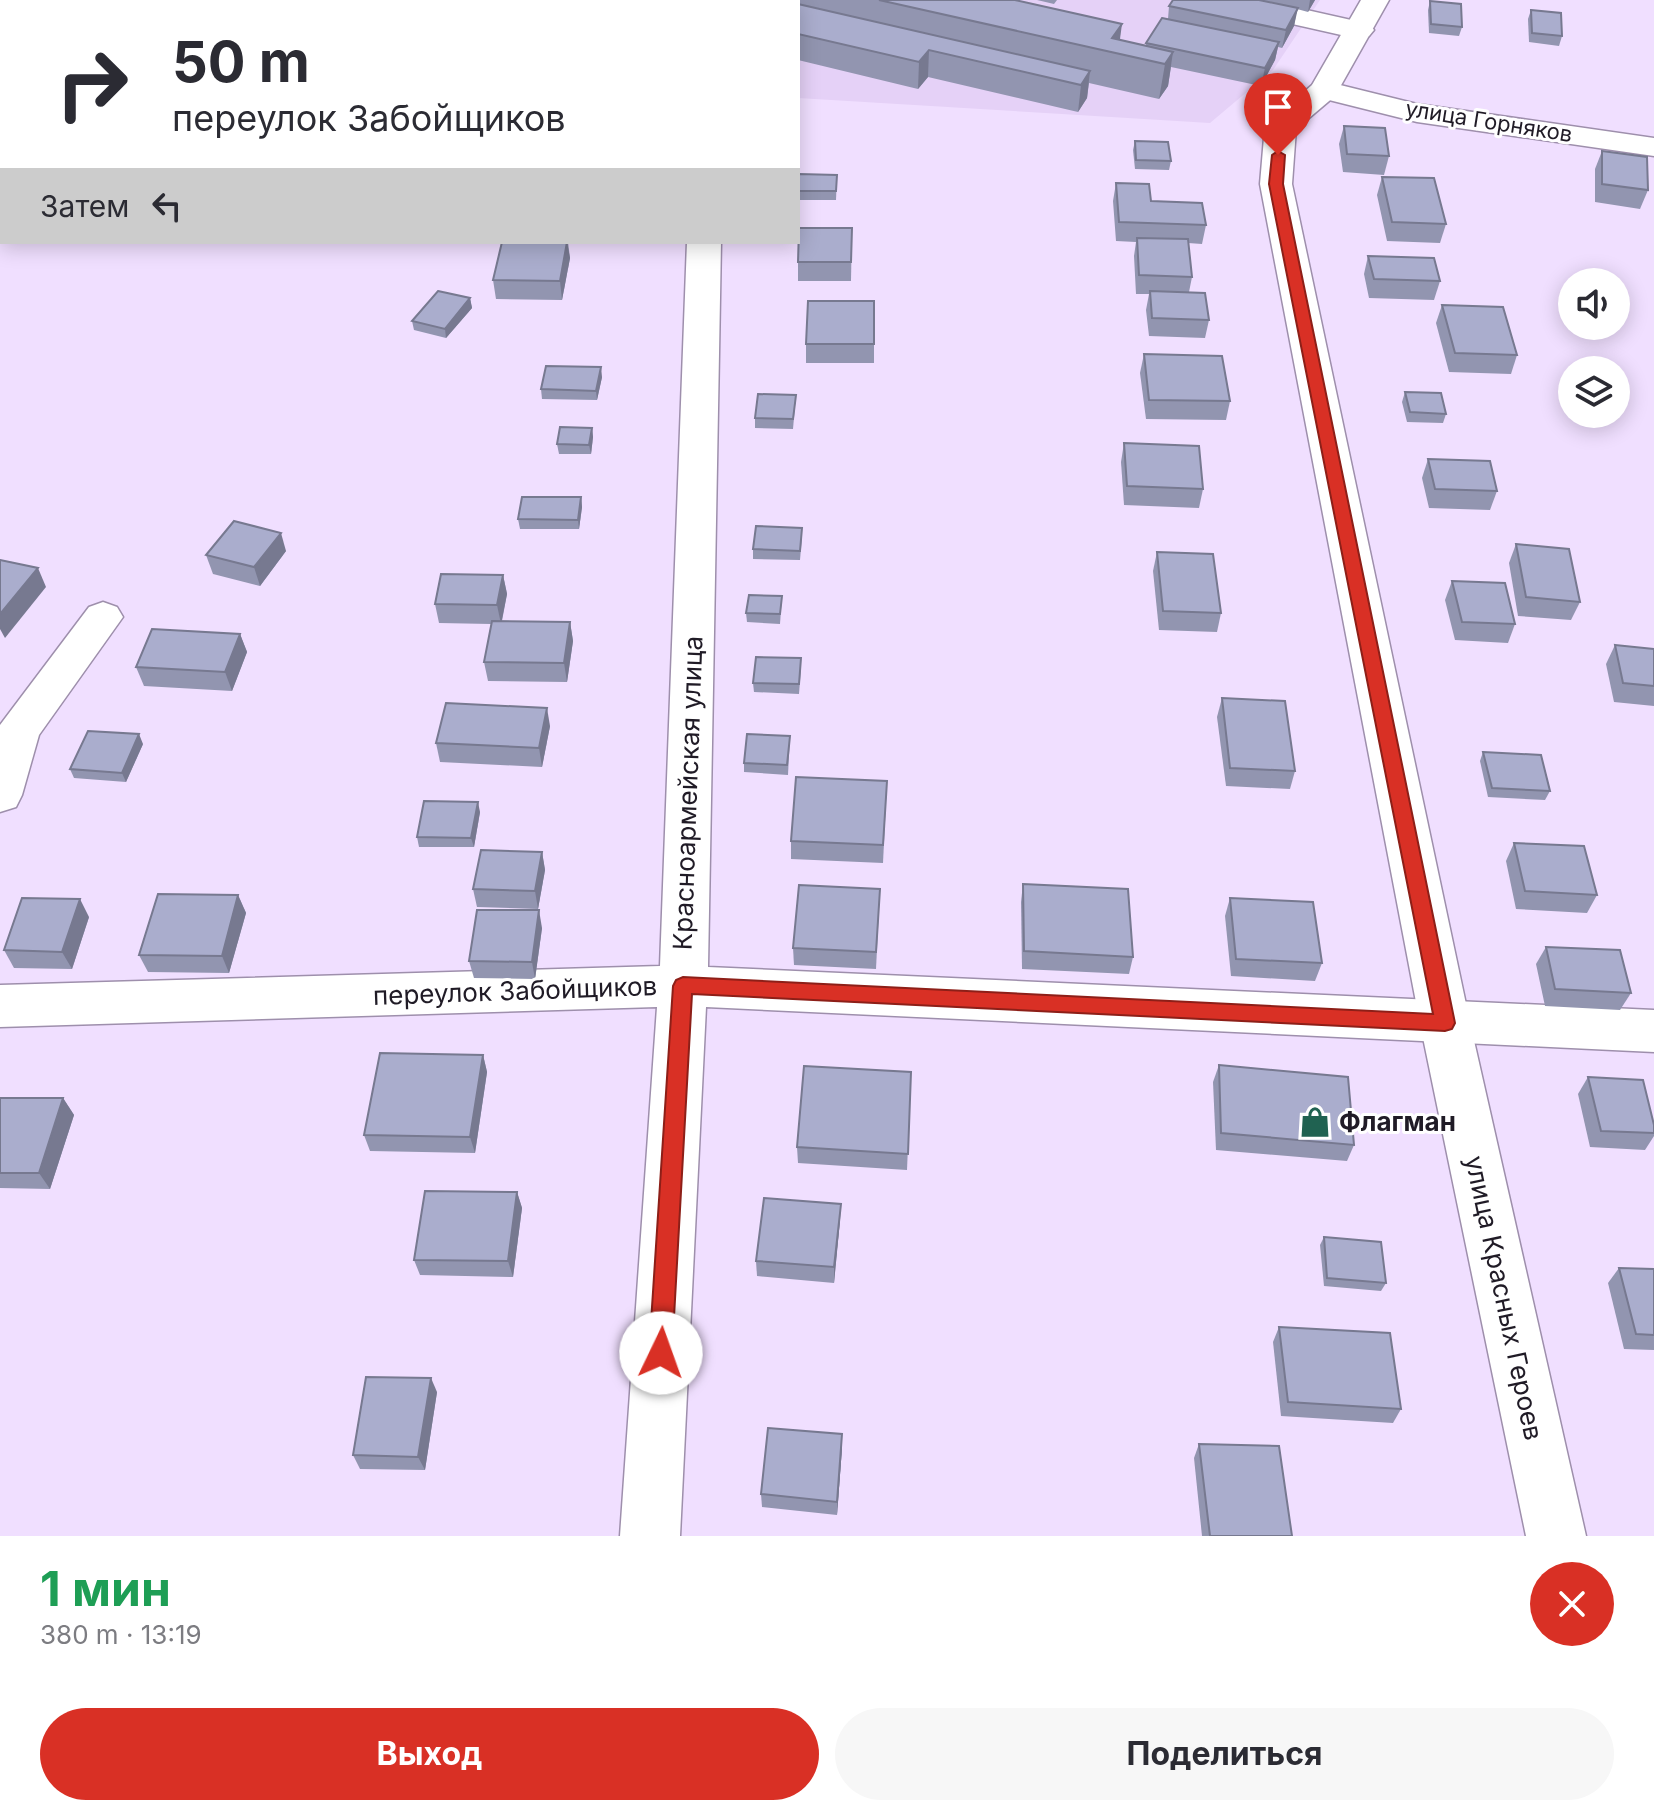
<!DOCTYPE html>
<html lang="ru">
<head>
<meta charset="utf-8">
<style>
	body { margin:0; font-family:Inter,sans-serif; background:#f7f7f7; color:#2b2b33; height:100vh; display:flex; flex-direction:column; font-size:30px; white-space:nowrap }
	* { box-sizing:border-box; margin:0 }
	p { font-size:26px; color:#7c7c81 }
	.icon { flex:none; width:44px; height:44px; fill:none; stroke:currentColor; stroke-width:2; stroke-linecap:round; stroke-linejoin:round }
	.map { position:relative; height:1536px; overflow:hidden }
	.side { display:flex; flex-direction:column; background:#fff; flex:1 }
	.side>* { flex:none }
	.hud { position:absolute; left:0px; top:0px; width:800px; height:244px; box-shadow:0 4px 20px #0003; background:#fff; color:#2b2b33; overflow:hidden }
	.fabs { position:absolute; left:1558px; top:268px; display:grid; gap:16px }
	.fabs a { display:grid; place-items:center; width:72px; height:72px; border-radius:50%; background:#fff; box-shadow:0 4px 20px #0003; font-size:40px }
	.pin { position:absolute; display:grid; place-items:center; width:68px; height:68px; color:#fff; margin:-82px -34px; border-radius:50% 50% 50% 0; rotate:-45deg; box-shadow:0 0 8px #0007 }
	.pin .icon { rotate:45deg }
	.me { position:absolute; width:88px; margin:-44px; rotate:3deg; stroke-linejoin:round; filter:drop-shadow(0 0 6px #0008) }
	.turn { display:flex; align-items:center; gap:28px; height:168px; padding:0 40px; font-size:36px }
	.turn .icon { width:104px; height:104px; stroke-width:2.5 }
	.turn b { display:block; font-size:56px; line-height:68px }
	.then { display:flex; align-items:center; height:76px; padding:0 40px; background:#0003; gap:16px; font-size:30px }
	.round { display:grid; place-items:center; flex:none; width:84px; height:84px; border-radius:42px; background:#f7f7f7 }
	.summary { display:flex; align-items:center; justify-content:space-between; height:136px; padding:0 40px }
	h1 { font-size:48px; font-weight:700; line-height:60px; color:#1e9e55 }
	.action { display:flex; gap:16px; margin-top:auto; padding:16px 40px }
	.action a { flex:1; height:92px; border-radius:48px; background:#d93025; color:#fff; font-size:32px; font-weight:700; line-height:92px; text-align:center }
	.action a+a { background:#f7f7f7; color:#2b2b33 }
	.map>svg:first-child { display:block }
	.built { fill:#e5d1f7 }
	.green { fill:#deabb7 }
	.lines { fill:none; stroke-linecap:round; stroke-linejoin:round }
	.minor-casing { stroke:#9e8fac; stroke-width:3 }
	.major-casing { stroke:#9e8fac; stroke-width:3 }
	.minor { fill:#fff; fill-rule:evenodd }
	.major { fill:#fff; fill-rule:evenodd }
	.wall { fill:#9295b0 }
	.shaded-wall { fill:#777990 }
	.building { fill:#aaadcd; stroke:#777990; stroke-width:2 }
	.route { fill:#d93025; stroke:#8d1f18; stroke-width:2 }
	.labels { text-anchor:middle; stroke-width:6; stroke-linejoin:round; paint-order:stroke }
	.far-street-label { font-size:22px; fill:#201b26; stroke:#fff }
	.street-label { font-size:26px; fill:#201b26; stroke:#fff }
	.poi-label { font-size:26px; font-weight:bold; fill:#201b26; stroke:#fff; text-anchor:start }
</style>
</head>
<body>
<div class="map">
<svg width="1654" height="1536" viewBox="0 0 1654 1536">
	<rect width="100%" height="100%" fill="#f0dfff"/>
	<path class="built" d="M 670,0 L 1320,0 L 1273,70 L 1210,123 L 798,98 L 798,2 Z"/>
	<path class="green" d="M 11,0 L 401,0 L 7,2 Z"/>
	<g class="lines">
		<defs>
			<g id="minor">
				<path d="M 1209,0 L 1262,0 L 1369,24 L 1374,30 L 1369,36 L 1359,39 L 1213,6 Z"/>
				<path d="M 1324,81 L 1417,104 L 1654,138 L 1654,156 L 1417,122 L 1313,96 L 1309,90 L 1313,84 Z"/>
				<path d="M 2,187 L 2,207 L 0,208 L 0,188 Z"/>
				<path d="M 687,242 L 721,242 L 708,967 L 1654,1010 L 1654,1052 L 706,1007 L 680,1536 L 620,1536 L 657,1007 L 0,1027 L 0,985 L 660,966 Z"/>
				<path d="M 103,602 L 117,607 L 123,617 L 39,735 L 22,795 L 16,807 L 0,812 L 0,725 L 89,607 Z"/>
			</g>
			<path id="major" d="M 1361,0 L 1389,0 L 1335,96 L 1296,129 L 1292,184 L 1470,1023 L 1586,1536 L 1526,1536 L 1420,1023 L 1260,184 L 1265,126 L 1312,85 Z"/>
		</defs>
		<use href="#minor" class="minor-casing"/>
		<use href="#major" class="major-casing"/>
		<use href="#minor" class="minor"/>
		<use href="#major" class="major"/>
	</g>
	<g class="wall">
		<path d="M 667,0 L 1015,0 L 1119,40 L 1146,46 L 1146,43 L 1168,19 L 1169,6 L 1173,0 L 1315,0 L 1308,12 L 1297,9 L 1294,26 L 1282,48 L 1278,47 L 1275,60 L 1261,86 L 1171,67 L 1168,86 L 1159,99 L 1089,83 L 1087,98 L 1078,112 L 928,77 L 918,89 L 798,60 L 798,2 L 667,2 Z"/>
		<path d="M 1037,0 L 1057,0 L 1054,4 Z"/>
		<path d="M 1430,1 L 1462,27 L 1459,36 L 1429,33 L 1428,10 Z"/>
		<path d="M 1531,10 L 1562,36 L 1559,46 L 1529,42 L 1528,19 Z"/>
		<path d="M 1344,126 L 1389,156 L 1384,175 L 1343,172 L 1339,144 Z"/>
		<path d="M 1135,141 L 1171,161 L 1169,170 L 1135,169 L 1133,150 Z"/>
		<path d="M 1602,151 L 1648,190 L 1640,209 L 1595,202 L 1595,169 Z"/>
		<path d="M 799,174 L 837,175 L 836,200 L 799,200 Z"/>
		<path d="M 1382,177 L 1446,224 L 1440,243 L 1387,241 L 1377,195 Z"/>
		<path d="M 1116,183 L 1151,201 L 1206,225 L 1202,244 L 1188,243 L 1192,277 L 1189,292 L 1209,320 L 1205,338 L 1149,336 L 1146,310 L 1149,294 L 1136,294 L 1134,256 L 1136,242 L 1116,241 L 1113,201 Z"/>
		<path d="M 852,228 L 851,281 L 798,281 L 798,262 Z"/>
		<path d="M 502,242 L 568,242 L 570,258 L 562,300 L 496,299 L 493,280 Z"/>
		<path d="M 1368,256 L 1440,281 L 1434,300 L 1369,298 L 1364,274 Z"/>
		<path d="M 470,298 L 472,308 L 446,338 L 414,330 L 412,321 Z"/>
		<path d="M 874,301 L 874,363 L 806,363 L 806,344 Z"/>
		<path d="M 1442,305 L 1517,355 L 1511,374 L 1449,372 L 1436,323 Z"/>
		<path d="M 1144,354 L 1230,401 L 1226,420 L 1146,419 L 1140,373 Z"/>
		<path d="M 602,377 L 597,400 L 542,399 L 541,389 Z"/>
		<path d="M 1405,392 L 1446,414 L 1443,423 L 1407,422 L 1402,402 Z"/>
		<path d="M 796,395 L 793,429 L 755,428 L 755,418 Z"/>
		<path d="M 592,428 L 593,437 L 591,454 L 559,454 L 557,444 Z"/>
		<path d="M 1124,443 L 1203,489 L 1199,508 L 1124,505 L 1121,462 Z"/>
		<path d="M 1428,459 L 1497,491 L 1490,510 L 1429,508 L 1422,478 Z"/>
		<path d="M 581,497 L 582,507 L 579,529 L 520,529 L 518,519 Z"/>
		<path d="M 802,537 L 800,560 L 753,559 L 753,549 Z"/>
		<path d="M 1516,544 L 1580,602 L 1571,620 L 1518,616 L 1509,563 Z"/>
		<path d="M 286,551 L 260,586 L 213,574 L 206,555 Z"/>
		<path d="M 1157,552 L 1221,613 L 1217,632 L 1159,630 L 1153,571 Z"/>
		<path d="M 503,575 L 507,594 L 502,621 L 570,622 L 573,641 L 567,682 L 488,681 L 484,662 L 491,624 L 439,623 L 435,604 Z"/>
		<path d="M 1452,581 L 1515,624 L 1508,643 L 1455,640 L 1445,600 Z"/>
		<path d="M 782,596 L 780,624 L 747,622 L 746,613 Z"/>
		<path d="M 240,634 L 247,652 L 232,691 L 144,686 L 136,667 Z"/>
		<path d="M 1615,645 L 1654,649 L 1654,706 L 1614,702 L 1606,664 Z"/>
		<path d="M 801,668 L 799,694 L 754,692 L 753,683 Z"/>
		<path d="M 1222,698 L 1295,771 L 1290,789 L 1226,786 L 1217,717 Z"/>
		<path d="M 550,726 L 542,767 L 440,762 L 436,743 Z"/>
		<path d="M 790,736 L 788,775 L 744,772 L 744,763 Z"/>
		<path d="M 143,744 L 126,782 L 74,778 L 70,769 Z"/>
		<path d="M 1483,752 L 1550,791 L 1545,800 L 1488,797 L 1480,761 Z"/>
		<path d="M 887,781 L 883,863 L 791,859 L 791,841 Z"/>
		<path d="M 480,812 L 474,847 L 419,847 L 417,837 Z"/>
		<path d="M 1514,843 L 1597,895 L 1587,913 L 1516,909 L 1506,861 Z"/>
		<path d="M 542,852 L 545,870 L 538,909 L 477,907 L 473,889 Z"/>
		<path d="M 1023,884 L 1133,957 L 1129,974 L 1022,969 L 1021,902 Z"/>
		<path d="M 880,889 L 876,969 L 794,965 L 793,948 Z"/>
		<path d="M 238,895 L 246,913 L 229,973 L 148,972 L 139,955 Z"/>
		<path d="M 1230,898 L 1322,963 L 1315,981 L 1231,976 L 1225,916 Z"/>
		<path d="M 89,917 L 72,969 L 14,968 L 4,950 Z"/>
		<path d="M 542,928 L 535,979 L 474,978 L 469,961 Z"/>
		<path d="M 1546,947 L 1631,993 L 1620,1010 L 1545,1006 L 1536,964 Z"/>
		<path d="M 483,1055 L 487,1072 L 475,1153 L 370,1151 L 364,1135 Z"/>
		<path d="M 1219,1065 L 1354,1145 L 1347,1161 L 1216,1150 L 1213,1082 Z"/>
		<path d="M 911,1072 L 907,1170 L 798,1163 L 797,1147 Z"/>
		<path d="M 1588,1077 L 1654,1133 L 1654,1136 L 1645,1150 L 1590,1147 L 1578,1094 Z"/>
		<path d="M 0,1098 L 63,1098 L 74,1115 L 50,1189 L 0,1188 Z"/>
		<path d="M 517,1192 L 522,1208 L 513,1277 L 420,1275 L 414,1260 Z"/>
		<path d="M 840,1220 L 834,1283 L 757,1276 L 756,1261 Z"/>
		<path d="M 1324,1237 L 1386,1283 L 1381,1291 L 1324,1286 L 1320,1245 Z"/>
		<path d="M 1619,1268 L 1654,1269 L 1654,1350 L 1624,1349 L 1608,1283 Z"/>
		<path d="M 1279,1327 L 1401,1409 L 1393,1423 L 1281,1416 L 1273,1342 Z"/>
		<path d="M 437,1392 L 425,1470 L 360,1469 L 353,1455 Z"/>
		<path d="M 1199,1444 L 1292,1536 L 1202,1536 L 1194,1458 Z"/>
		<path d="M 842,1448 L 837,1515 L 762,1507 L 761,1494 Z"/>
	</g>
	<g class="shaded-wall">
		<path d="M 1310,0 L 1315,0 L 1308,12 Z"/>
		<path d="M 1298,8 L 1294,26 L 1282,48 L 1286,30 Z"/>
		<path d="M 1122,24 L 1118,54 L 1112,38 Z"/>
		<path d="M 1279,42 L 1275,60 L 1261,86 L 1265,68 Z"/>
		<path d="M 929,50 L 928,77 L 918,89 L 919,62 Z"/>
		<path d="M 1173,52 L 1168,86 L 1159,99 L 1165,64 Z"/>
		<path d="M 1090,71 L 1087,98 L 1078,112 L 1081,85 Z"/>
		<path d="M 567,242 L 570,258 L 562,300 L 560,281 Z"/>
		<path d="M 470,298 L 472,308 L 446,338 L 445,329 Z"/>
		<path d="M 601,367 L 602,377 L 597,400 L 596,391 Z"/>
		<path d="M 592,428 L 593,437 L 591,454 L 589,445 Z"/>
		<path d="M 581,497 L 582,507 L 579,529 L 578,520 Z"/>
		<path d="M 281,533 L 286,551 L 260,586 L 254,567 Z"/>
		<path d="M 38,568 L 46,587 L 5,638 L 0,629 L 0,614 Z"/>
		<path d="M 503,575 L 507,594 L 501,624 L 497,605 Z"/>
		<path d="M 570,622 L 573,641 L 567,682 L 564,663 Z"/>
		<path d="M 240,634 L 247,652 L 232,691 L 225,672 Z"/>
		<path d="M 547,708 L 550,726 L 542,767 L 539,748 Z"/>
		<path d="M 139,734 L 143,744 L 126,782 L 122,773 Z"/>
		<path d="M 478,802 L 480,812 L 474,847 L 471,838 Z"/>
		<path d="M 542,852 L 545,870 L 538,909 L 535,891 Z"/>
		<path d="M 238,895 L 246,913 L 229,973 L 222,956 Z"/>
		<path d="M 80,899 L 89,917 L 72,969 L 62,952 Z"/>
		<path d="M 539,910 L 542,928 L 535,979 L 532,962 Z"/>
		<path d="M 483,1055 L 487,1072 L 475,1153 L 470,1137 Z"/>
		<path d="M 63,1098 L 74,1115 L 50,1189 L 39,1173 Z"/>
		<path d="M 517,1192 L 522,1208 L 513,1277 L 508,1261 Z"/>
		<path d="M 841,1204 L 840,1220 L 834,1283 L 834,1267 Z"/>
		<path d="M 431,1378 L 437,1392 L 425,1470 L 418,1457 Z"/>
		<path d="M 842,1434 L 842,1448 L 837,1515 L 837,1502 Z"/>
	</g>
	<g class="building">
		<path d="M 722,0 L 780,0 L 789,2 L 731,2 Z"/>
		<path d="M 879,0 L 1015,0 L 1122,24 L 1112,38 L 1173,52 L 1165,64 Z"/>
		<path d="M 1173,0 L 1259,0 L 1298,8 L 1286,30 L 1169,6 Z"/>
		<path d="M 1430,1 L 1461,4 L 1462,27 L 1431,24 Z"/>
		<path d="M 798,4 L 1090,71 L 1081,85 L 929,50 L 919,62 L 798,34 Z"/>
		<path d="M 1531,10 L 1561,13 L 1562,36 L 1532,33 Z"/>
		<path d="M 1162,18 L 1279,42 L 1265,68 L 1146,43 Z"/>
		<path d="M 1344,126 L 1385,128 L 1389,156 L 1347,154 Z"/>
		<path d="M 1135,141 L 1168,142 L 1171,161 L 1136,160 Z"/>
		<path d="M 1602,151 L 1647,157 L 1648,190 L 1602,184 Z"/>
		<path d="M 799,174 L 837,175 L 836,191 L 799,191 Z"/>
		<path d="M 1382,177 L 1434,178 L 1446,224 L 1392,222 Z"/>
		<path d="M 1116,183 L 1149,184 L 1151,201 L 1202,203 L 1206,225 L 1119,222 Z"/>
		<path d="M 799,228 L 852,228 L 851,262 L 798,262 Z"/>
		<path d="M 1137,238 L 1188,239 L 1192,277 L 1139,275 Z"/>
		<path d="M 502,242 L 567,242 L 560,281 L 493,280 Z"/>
		<path d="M 1368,256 L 1434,258 L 1440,281 L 1374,279 Z"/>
		<path d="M 438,291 L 470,298 L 445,329 L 412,321 Z"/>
		<path d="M 1150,291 L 1205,293 L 1209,320 L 1152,318 Z"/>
		<path d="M 808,301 L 874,301 L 874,344 L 806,344 Z"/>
		<path d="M 1442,305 L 1503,307 L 1517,355 L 1455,353 Z"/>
		<path d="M 1144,354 L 1222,356 L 1230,401 L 1149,400 Z"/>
		<path d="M 546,366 L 601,367 L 596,391 L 541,389 Z"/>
		<path d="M 1405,392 L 1441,393 L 1446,414 L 1410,412 Z"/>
		<path d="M 758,394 L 796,395 L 793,419 L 755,418 Z"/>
		<path d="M 560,427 L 592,428 L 589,445 L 557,444 Z"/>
		<path d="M 1124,443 L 1199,446 L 1203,489 L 1127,486 Z"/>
		<path d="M 1428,459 L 1490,461 L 1497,491 L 1435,489 Z"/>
		<path d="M 522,497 L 581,497 L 578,520 L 518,519 Z"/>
		<path d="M 234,521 L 281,533 L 254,567 L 206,555 Z"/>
		<path d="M 756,526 L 802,528 L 800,551 L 753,549 Z"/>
		<path d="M 1516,544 L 1569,549 L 1580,602 L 1526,597 Z"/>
		<path d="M 1157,552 L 1213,554 L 1221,613 L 1163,611 Z"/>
		<path d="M 0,560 L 38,568 L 0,614 Z"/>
		<path d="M 441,574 L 503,575 L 497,605 L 435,604 Z"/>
		<path d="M 1452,581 L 1505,583 L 1515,624 L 1462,622 Z"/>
		<path d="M 749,595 L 782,596 L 780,614 L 746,613 Z"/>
		<path d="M 492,621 L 570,622 L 564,663 L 484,662 Z"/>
		<path d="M 152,629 L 240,634 L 225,672 L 136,667 Z"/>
		<path d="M 1615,645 L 1654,649 L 1654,686 L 1623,683 Z"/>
		<path d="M 756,657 L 801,658 L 799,684 L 753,683 Z"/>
		<path d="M 1222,698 L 1285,701 L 1295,771 L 1230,768 Z"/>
		<path d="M 446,703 L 547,708 L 539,748 L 436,743 Z"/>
		<path d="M 88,731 L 139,734 L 122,773 L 70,769 Z"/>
		<path d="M 747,734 L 790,736 L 787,765 L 744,763 Z"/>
		<path d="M 1483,752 L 1541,755 L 1550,791 L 1492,788 Z"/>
		<path d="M 796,777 L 887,781 L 883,845 L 791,841 Z"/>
		<path d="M 424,801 L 478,802 L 471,838 L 417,837 Z"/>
		<path d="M 1514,843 L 1584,846 L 1597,895 L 1525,891 Z"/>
		<path d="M 481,850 L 542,852 L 535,891 L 473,889 Z"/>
		<path d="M 1023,884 L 1128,889 L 1133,957 L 1024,951 Z"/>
		<path d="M 799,885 L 880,889 L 876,952 L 793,948 Z"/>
		<path d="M 158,894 L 238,895 L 222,956 L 139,955 Z"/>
		<path d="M 22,898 L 80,899 L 62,952 L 4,950 Z"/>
		<path d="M 1230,898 L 1313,902 L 1322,963 L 1236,959 Z"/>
		<path d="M 477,910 L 539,910 L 532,962 L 469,961 Z"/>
		<path d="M 1546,947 L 1620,950 L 1631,993 L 1555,989 Z"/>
		<path d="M 380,1053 L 483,1055 L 470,1137 L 364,1135 Z"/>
		<path d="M 1219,1065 L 1348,1077 L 1354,1145 L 1221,1133 Z"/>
		<path d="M 804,1066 L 911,1072 L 908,1154 L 797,1147 Z"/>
		<path d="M 1588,1077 L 1643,1080 L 1654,1125 L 1654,1133 L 1601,1131 Z"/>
		<path d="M 0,1098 L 63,1098 L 39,1173 L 0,1173 Z"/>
		<path d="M 425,1191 L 517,1192 L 508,1261 L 414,1260 Z"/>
		<path d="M 764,1198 L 841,1204 L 834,1267 L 756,1261 Z"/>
		<path d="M 1324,1237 L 1381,1242 L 1386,1283 L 1327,1278 Z"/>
		<path d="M 1619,1268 L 1654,1269 L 1654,1335 L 1636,1334 Z"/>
		<path d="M 1279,1327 L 1390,1333 L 1401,1409 L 1288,1402 Z"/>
		<path d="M 366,1377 L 431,1378 L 418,1457 L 353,1455 Z"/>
		<path d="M 768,1428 L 842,1434 L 837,1502 L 761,1494 Z"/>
		<path d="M 1199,1444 L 1279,1446 L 1292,1536 L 1210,1536 Z"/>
	</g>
	<path class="route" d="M 1278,151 L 1285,155 L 1283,184 L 1455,1023 L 1452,1029 L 1445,1031 L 692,994 L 672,1353 L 669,1361 L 661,1364 L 653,1361 L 649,1353 L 673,986 L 676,980 L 683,977 L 1433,1014 L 1269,184 L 1272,155 Z"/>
	<defs>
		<symbol id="shop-bare" viewBox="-9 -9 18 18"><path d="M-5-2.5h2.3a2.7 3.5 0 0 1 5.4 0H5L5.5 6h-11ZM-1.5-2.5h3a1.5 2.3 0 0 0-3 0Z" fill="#206251" stroke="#fff" stroke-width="2.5" paint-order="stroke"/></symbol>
	</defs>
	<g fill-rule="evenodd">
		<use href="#shop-bare" x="1293" y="1100" width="44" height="44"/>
	</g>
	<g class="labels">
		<g class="far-street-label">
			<text transform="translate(1489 121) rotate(9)" y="8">улица Горняков</text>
		</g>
		<g class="street-label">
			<text transform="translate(688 793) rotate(-88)" y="9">Красноармейская улица</text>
			<text transform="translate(515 991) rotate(-2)" y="9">переулок Забойщиков</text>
			<text transform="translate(1504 1298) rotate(78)" y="9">улица Красных Героев</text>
		</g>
		<g class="poi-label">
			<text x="1339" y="1131">Флагман</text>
		</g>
	</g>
</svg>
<div class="fabs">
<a><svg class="icon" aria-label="sound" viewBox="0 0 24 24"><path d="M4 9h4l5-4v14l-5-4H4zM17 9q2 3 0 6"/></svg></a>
<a><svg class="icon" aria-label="layers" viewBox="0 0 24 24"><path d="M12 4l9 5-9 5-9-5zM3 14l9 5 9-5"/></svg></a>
</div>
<div class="pin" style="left:1278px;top:155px;background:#d93025"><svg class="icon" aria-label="arrive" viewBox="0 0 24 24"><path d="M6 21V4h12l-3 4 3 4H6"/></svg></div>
<svg class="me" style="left:661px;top:1353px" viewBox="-20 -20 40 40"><circle r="19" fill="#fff"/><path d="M0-13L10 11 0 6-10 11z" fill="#d93025"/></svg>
<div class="hud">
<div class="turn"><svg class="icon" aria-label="right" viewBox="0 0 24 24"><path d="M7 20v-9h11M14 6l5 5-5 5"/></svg><div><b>50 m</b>переулок Забойщиков</div></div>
<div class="then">Затем<svg class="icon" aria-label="left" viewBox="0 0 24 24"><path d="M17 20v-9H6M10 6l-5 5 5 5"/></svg></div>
</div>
</div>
<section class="side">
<div class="summary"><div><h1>1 мин</h1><p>380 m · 13:19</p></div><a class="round" style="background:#d93025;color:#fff"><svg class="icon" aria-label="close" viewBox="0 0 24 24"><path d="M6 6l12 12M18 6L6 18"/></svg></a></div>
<div class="action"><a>Выход</a><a>Поделиться</a></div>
</section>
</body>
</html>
